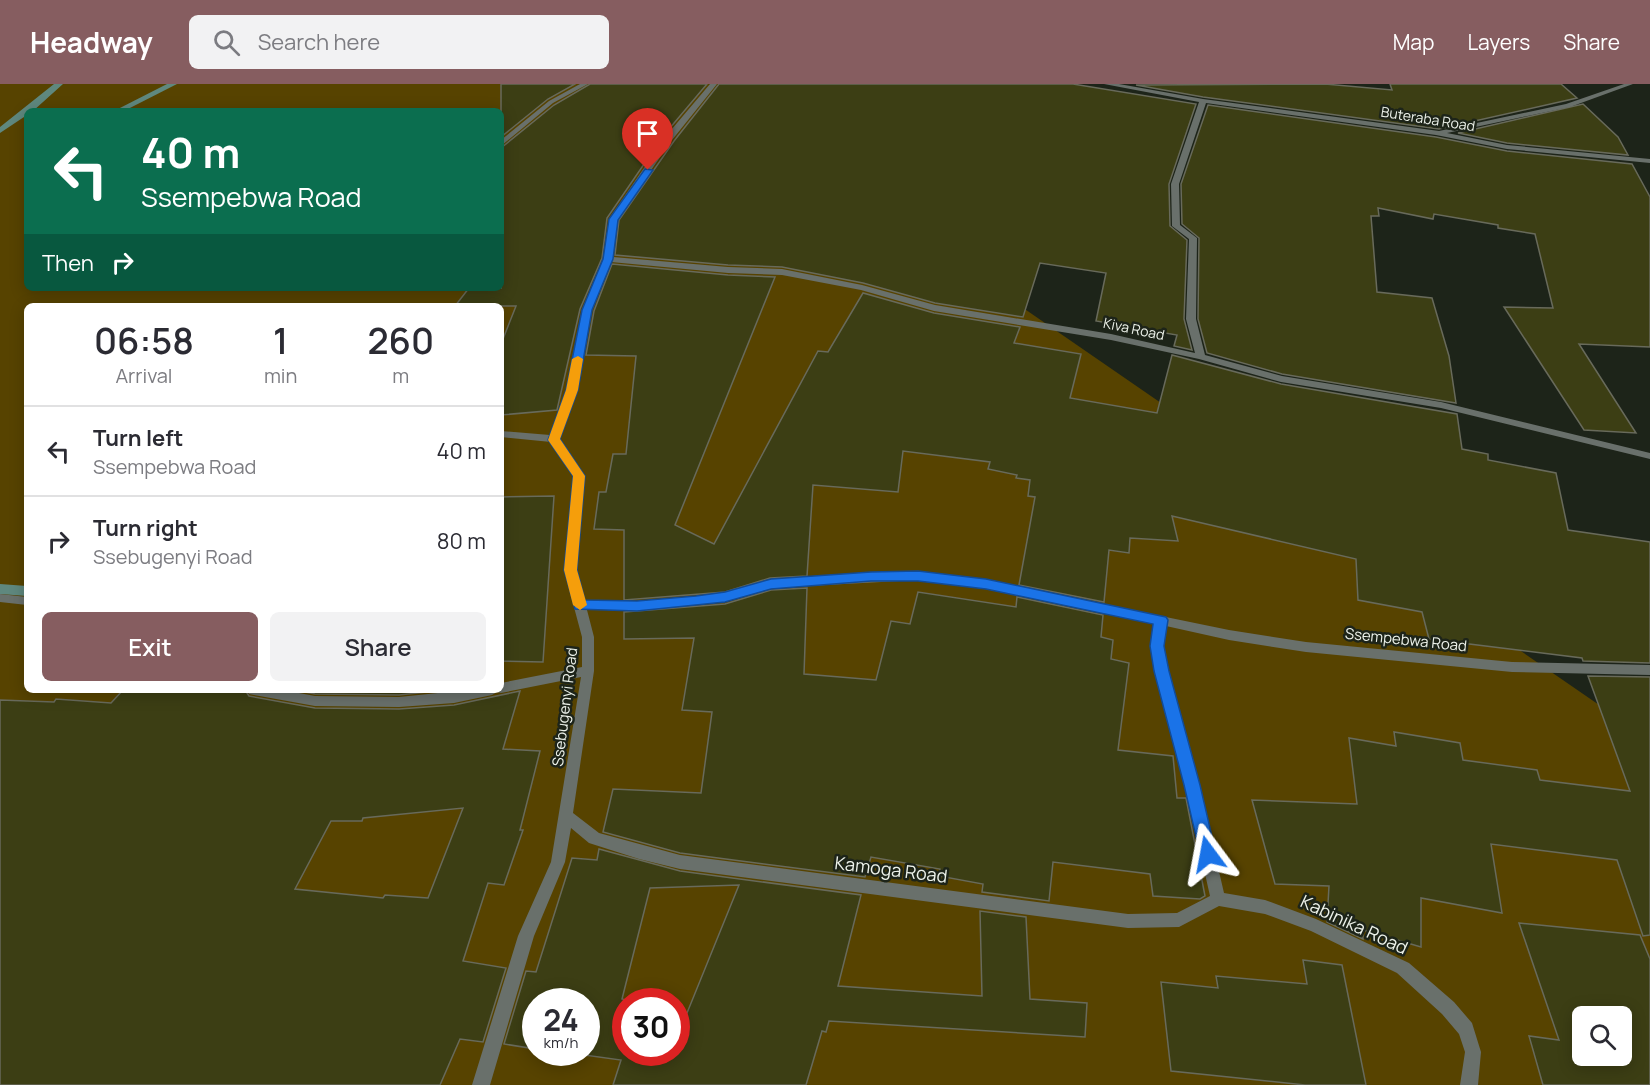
<!DOCTYPE html>
<html lang="en">
<head>
<meta charset="utf-8">
<style>
	body { margin:0; font-family:Manrope,sans-serif; background:#f2f2f3; color:#2b2b33; height:100vh; display:flex; flex-direction:column; font-size:22px; white-space:nowrap }
	* { box-sizing:border-box; margin:0 }
	p { font-size:20px; color:#7c7c81 }
	.icon { flex:none; width:33px; height:33px; fill:none; stroke:currentColor; stroke-width:2; stroke-linecap:round; stroke-linejoin:round }
	.map { position:relative; flex:1; overflow:hidden }
	.sheet { position:absolute; left:24px; top:219px; width:480px; height:390px; display:flex; flex-direction:column; background:#fff; border-radius:9px; box-shadow:0 3px 15px #0003 }
	.sheet>* { flex:none }
	.banner { position:absolute; left:24px; top:24px; width:480px; height:183px; border-radius:9px; box-shadow:0 3px 15px #0003; background:#0b6e4f; color:#fff; overflow:hidden }
	.controls { position:absolute; left:1572px; top:922px; display:grid; gap:12px }
	.controls a { display:grid; place-items:center; width:60px; height:60px; border-radius:9px; background:#fff; box-shadow:0 3px 15px #0003; font-size:30px }
	.speed { position:absolute; left:522px; top:904px; display:flex; gap:12px; font-size:30px; font-weight:700; text-align:center }
	.speed>* { display:grid; place-content:center; width:78px; height:78px; border-radius:50%; background:#fff; box-shadow:0 3px 15px #0003; line-height:1 }
	.speed small { font-size:15px; font-weight:400 }
	.speed .limit { border:9px solid #d22; background:#fff; color:#111 }
	.pin { position:absolute; display:grid; place-items:center; width:51px; height:51px; color:#fff; margin:-62px -26px; border-radius:50% 50% 50% 0; rotate:-45deg; box-shadow:0 0 6px #0007 }
	.pin .icon { rotate:45deg }
	.me { position:absolute; width:66px; margin:-33px; rotate:347deg; stroke-linejoin:round; filter:drop-shadow(0 0 4px #0008) }
	.turn { display:flex; align-items:center; gap:21px; height:126px; padding:0 18px; font-size:27px }
	.turn .icon { width:78px; height:78px; stroke-width:2.5 }
	.turn b { display:block; font-size:42px; line-height:51px }
	.then { display:flex; align-items:center; height:57px; padding:0 18px; background:#0003; gap:12px; font-size:22px }
	.eta { display:flex; justify-content:space-evenly; align-items:center; height:102px; text-align:center }
	.eta b { font-size:36px; font-weight:600; line-height:42px }
	.primary-button { display:flex; gap:12px; margin-top:auto; padding:12px 18px }
	.primary-button a { flex:1; height:69px; border-radius:9px; background:#865d60; color:#fff; font-size:24px; font-weight:600; line-height:69px; text-align:center }
	.primary-button a+a { background:#f2f2f3; color:#2b2b33 }
	ul { padding:0; list-style:none }
	li { display:flex; align-items:center; gap:18px; height:90px; padding:0 18px; border-top:2px solid #e1e1e2 }
	li div { flex:1 }
	li b { display:block; font-size:22px }
	li em { font-style:normal }
	header { display:flex; align-items:center; gap:36px; box-sizing:border-box; height:84px; padding:0 30px; background:#865d60; color:#fff }
	header strong { font-size:28px }
	nav { display:flex; gap:33px; margin-inline-start:auto; font-size:21px }
	.search { width:420px; height:54px; background:#f2f2f3; display:flex; align-items:center; gap:15px; box-sizing:border-box; padding:0 21px; border-radius:9px; color:#7c7c81; font-size:22px }
	.map>svg:first-child { display:block }
	.green { fill:#574300; fill-rule:evenodd }
	.lines { fill:none; stroke-linecap:round; stroke-linejoin:round }
	.stream { fill:#5f887e; fill-rule:evenodd }
	.building { fill:#3c3e14; stroke:#686a5b; stroke-width:1.5; fill-rule:evenodd }
	.minor { fill:#69706b; fill-rule:evenodd }
	.route { fill:#1a73e8; stroke:#114b97; stroke-width:1.5 }
	.slow { fill:#f59e0b }
	.labels { text-anchor:middle; stroke-width:5; stroke-linejoin:round; paint-order:stroke }
	.far-street-label { font-size:14px; fill:#edf2ea; stroke:#1d2419 }
	.street-label { font-size:15px; fill:#edf2ea; stroke:#1d2419 }
	.near-street-label { font-size:18px; fill:#edf2ea; stroke:#1d2419 }
</style>
</head>
<body>
<header>
<strong>Headway</strong>
<div class="search"><svg class="icon" aria-label="search" viewBox="0 0 24 24"><circle cx="10" cy="10" r="6"/><path d="M15 15l6 6"/></svg>Search here</div>
<nav><a>Map</a><a>Layers</a><a>Share</a></nav>
</header>
<div class="map">
<svg width="1650" height="1001" viewBox="0 0 1650 1001">
	<rect width="100%" height="100%" fill="#1d2419"/>
	<path class="green" d="M 0,0 L 727,0 L 752,37 L 1650,656 L 1650,1001 L 0,1001 ZM 27,27 L 501,27 L 501,204 L 27,204 ZM 27,222 L 501,222 L 501,606 L 27,606 ZM 536,918 L 586,918 L 586,969 L 536,969 ZM 626,918 L 676,918 L 676,969 L 626,969 ZM 1582,933 L 1622,933 L 1622,972 L 1582,972 Z"/>
	<g class="lines">
		<g class="stream">
			<path d="M 54,0 L 63,0 L 33,27 L 27,27 L 27,31 L 0,49 L 0,43 Z"/>
			<path d="M 167,0 L 177,0 L 124,27 L 114,27 Z"/>
			<path d="M 0,500 L 27,502 L 27,512 L 0,510 Z"/>
		</g>
	</g>
	<g class="building">
		<path d="M 501,0 L 575,0 L 548,15 L 501,53 Z"/>
		<path d="M 590,0 L 707,0 L 664,51 L 607,134 L 602,174 L 580,225 L 557,326 L 501,331 L 501,260 L 516,222 L 455,222 L 469,204 L 501,204 L 501,64 L 554,21 Z"/>
		<path d="M 719,0 L 1073,0 L 1196,20 L 1169,100 L 1170,142 L 1187,156 L 1184,235 L 1192,266 L 1174,262 L 1177,251 L 1096,237 L 1106,189 L 1040,179 L 1023,233 L 935,219 L 863,199 L 782,183 L 728,181 L 615,171 L 619,136 L 674,57 Z"/>
		<path d="M 1325,0 L 1392,6 L 1390,0 L 1561,0 L 1577,14 L 1439,45 L 1203,13 L 1136,1 Z"/>
		<path d="M 1583,20 L 1618,53 L 1628,71 L 1507,59 L 1458,49 Z"/>
		<path d="M 1208,21 L 1436,53 L 1507,67 L 1632,80 L 1650,113 L 1650,263 L 1579,260 L 1636,349 L 1584,346 L 1504,223 L 1553,224 L 1535,150 L 1498,144 L 1498,141 L 1434,130 L 1433,135 L 1378,124 L 1379,132 L 1371,132 L 1377,208 L 1432,214 L 1449,272 L 1456,319 L 1282,290 L 1207,269 L 1198,235 L 1199,154 L 1182,140 L 1181,100 Z"/>
		<path d="M 612,180 L 728,191 L 775,193 L 675,441 L 714,460 L 818,267 L 828,268 L 863,209 L 934,229 L 1020,243 L 1014,259 L 1081,270 L 1070,314 L 1157,329 L 1172,271 L 1281,300 L 1457,330 L 1462,365 L 1488,370 L 1488,376 L 1556,389 L 1568,446 L 1650,458 L 1650,579 L 1583,577 L 1582,574 L 1429,555 L 1422,528 L 1358,516 L 1356,475 L 1172,432 L 1178,457 L 1130,454 L 1129,469 L 1109,466 L 1104,518 L 1019,501 L 1035,413 L 1028,412 L 1030,396 L 1016,394 L 1017,391 L 988,385 L 990,378 L 903,367 L 898,408 L 813,401 L 807,492 L 770,494 L 725,508 L 624,516 L 624,446 L 594,445 L 599,408 L 606,408 L 613,370 L 626,370 L 636,272 L 586,271 L 594,227 Z"/>
		<path d="M 554,412 L 543,578 L 501,577 L 501,413 Z"/>
		<path d="M 807,504 L 804,590 L 876,596 L 891,537 L 910,540 L 918,508 L 1016,523 L 1017,513 L 1103,531 L 1101,553 L 1113,556 L 1111,575 L 1129,579 L 1118,666 L 1173,672 L 1177,714 L 1186,714 L 1205,812 L 1200,815 L 1153,812 L 1150,790 L 1053,778 L 1049,817 L 982,808 L 983,800 L 939,792 L 940,785 L 871,773 L 865,793 L 680,769 L 603,748 L 613,705 L 701,709 L 712,628 L 682,626 L 694,554 L 624,555 L 624,528 L 725,520 L 771,506 Z"/>
		<path d="M 1588,592 L 1650,593 L 1650,851 L 1643,852 L 1617,776 L 1491,760 L 1502,829 L 1421,814 L 1421,863 L 1363,846 L 1363,855 L 1327,838 L 1329,802 L 1275,800 L 1252,716 L 1357,720 L 1349,654 L 1396,662 L 1394,648 L 1460,659 L 1463,676 L 1537,686 L 1540,696 L 1630,707 Z"/>
		<path d="M 123,606 L 245,606 L 249,612 L 315,624 L 399,625 L 454,621 L 520,607 L 503,665 L 540,667 L 520,746 L 523,746 L 504,801 L 488,799 L 463,877 L 506,884 L 483,958 L 460,955 L 440,1001 L 0,1001 L 0,616 L 54,618 L 56,615 L 111,619 ZM 463,724 L 428,814 L 385,811 L 383,814 L 295,805 L 331,737 L 362,737 L 363,734 Z"/>
		<path d="M 295,606 L 445,606 L 399,611 L 315,610 Z"/>
		<path d="M 599,765 L 680,787 L 861,811 L 838,902 L 982,912 L 980,827 L 1026,833 L 1030,915 L 1087,919 L 1085,953 L 829,937 L 826,948 L 822,947 L 806,1001 L 613,1001 L 621,976 L 570,969 L 586,969 L 586,918 L 536,918 L 536,965 L 504,960 L 526,887 L 536,888 L 572,774 L 597,776 ZM 739,801 L 687,929 L 676,927 L 676,969 L 626,969 L 626,918 L 634,918 L 622,915 L 650,804 Z"/>
		<path d="M 1519,839 L 1640,851 L 1650,875 L 1650,1001 L 1543,1001 L 1529,952 L 1559,956 ZM 1582,933 L 1622,933 L 1622,972 L 1582,972 Z"/>
		<path d="M 1303,876 L 1342,881 L 1366,1001 L 1305,1001 L 1171,987 L 1161,898 L 1218,904 L 1216,892 L 1307,900 Z"/>
	</g>
	<g class="lines">
		<g class="minor">
			<path d="M 580,0 L 588,0 L 553,19 L 501,62 L 501,56 L 549,17 Z"/>
			<path d="M 710,0 L 717,0 L 672,56 L 617,135 L 613,173 L 728,183 L 782,185 L 862,201 L 935,221 L 1111,250 L 1195,269 L 1186,235 L 1189,155 L 1172,142 L 1171,100 L 1199,18 L 1104,0 L 1119,0 L 1203,15 L 1439,47 L 1566,20 L 1624,0 L 1633,0 L 1570,23 L 1447,49 L 1507,61 L 1650,75 L 1650,79 L 1507,65 L 1436,51 L 1206,19 L 1179,100 L 1180,141 L 1197,154 L 1196,235 L 1205,271 L 1282,292 L 1441,318 L 1650,369 L 1650,375 L 1441,324 L 1281,298 L 1199,275 L 1111,256 L 934,227 L 861,206 L 782,191 L 728,189 L 611,178 L 592,226 L 577,306 L 559,355 L 584,392 L 576,486 L 584,517 L 637,518 L 696,513 L 725,510 L 771,496 L 918,488 L 986,496 L 1229,546 L 1306,558 L 1512,578 L 1650,581 L 1650,591 L 1512,588 L 1306,568 L 1229,556 L 1166,542 L 1163,562 L 1167,587 L 1199,701 L 1224,809 L 1265,816 L 1316,835 L 1409,879 L 1454,918 L 1472,939 L 1481,968 L 1478,1001 L 1460,1001 L 1465,968 L 1459,950 L 1442,930 L 1397,889 L 1311,847 L 1265,830 L 1219,822 L 1179,843 L 1128,844 L 680,785 L 639,775 L 589,759 L 571,744 L 565,778 L 534,852 L 490,1001 L 472,1001 L 518,852 L 551,778 L 581,593 L 501,609 L 497,608 L 492,611 L 454,619 L 399,623 L 315,622 L 254,611 L 249,610 L 247,606 L 283,606 L 315,612 L 399,613 L 467,606 L 501,606 L 501,599 L 582,583 L 582,553 L 564,486 L 574,392 L 551,358 L 501,353 L 501,347 L 550,351 L 567,306 L 582,226 L 604,175 L 609,135 L 666,52 ZM 918,496 L 986,504 L 1154,540 L 1151,562 L 1155,587 L 1185,701 L 1210,812 L 1177,829 L 1128,830 L 680,771 L 599,749 L 573,729 L 594,587 L 594,553 L 587,526 L 637,526 L 696,521 L 725,518 L 771,504 Z"/>
			<path d="M 0,510 L 27,513 L 27,521 L 0,518 Z"/>
		</g>
	</g>
	<path class="route" d="M 645,85 L 653,86 L 618,136 L 613,175 L 592,226 L 578,306 L 560,355 L 585,392 L 577,486 L 585,516 L 637,517 L 696,512 L 725,508 L 771,495 L 871,488 L 918,487 L 986,495 L 1166,533 L 1168,536 L 1164,562 L 1169,587 L 1200,701 L 1216,770 L 1214,775 L 1208,777 L 1202,775 L 1200,770 L 1184,701 L 1154,587 L 1150,562 L 1153,540 L 986,505 L 918,497 L 871,497 L 771,505 L 725,518 L 637,527 L 575,525 L 564,486 L 573,392 L 548,356 L 566,306 L 582,226 L 603,175 L 609,135 Z"/>
	<path class="slow" d="M 578,272 L 583,275 L 578,306 L 560,355 L 585,392 L 577,486 L 587,521 L 580,526 L 573,521 L 564,486 L 573,392 L 548,356 L 566,306 L 572,275 Z"/>
	<g class="labels">
		<g class="far-street-label">
			<text transform="translate(1428 35) rotate(9)" y="5">Buteraba Road</text>
			<text transform="translate(1134 245) rotate(12)" y="5">Kiva Road</text>
		</g>
		<g class="street-label">
			<text transform="translate(1406 556) rotate(6)" y="5">Ssempebwa Road</text>
			<text transform="translate(565 623) rotate(-83)" y="5">Ssebugenyi Road</text>
		</g>
		<g class="near-street-label">
			<text transform="translate(891 786) rotate(7)" y="6">Kamoga Road</text>
			<text transform="translate(1354 841) rotate(25)" y="6">Kabinika Road</text>
		</g>
	</g>
</svg>
<div class="controls">
<a><svg class="icon" aria-label="search" viewBox="0 0 24 24"><circle cx="10" cy="10" r="6"/><path d="M15 15l6 6"/></svg></a>
</div>
<div class="speed"><div>24<small>km/h</small></div><div class="limit">30</div></div>
<div class="pin" style="left:648px;top:86px;background:#d93025"><svg class="icon" aria-label="arrive" viewBox="0 0 24 24"><path d="M6 21V4h12l-3 4 3 4H6"/></svg></div>
<svg class="me" style="left:1208px;top:770px" viewBox="-20 -20 40 40"><path d="M0-17L14 15 0 8-14 15z" fill="#1a73e8" stroke="#fff" stroke-width="4"/></svg>
<div class="banner">
<div class="turn"><svg class="icon" aria-label="left" viewBox="0 0 24 24"><path d="M17 20v-9H6M10 6l-5 5 5 5"/></svg><div><b>40 m</b>Ssempebwa Road</div></div>
<div class="then">Then<svg class="icon" aria-label="right" viewBox="0 0 24 24"><path d="M7 20v-9h11M14 6l5 5-5 5"/></svg></div>
</div>
<section class="sheet">
<div class="eta">
<div><b>06:58</b><p>Arrival</p></div>
<div><b>1</b><p>min</p></div>
<div><b>260</b><p>m</p></div>
</div>
<ul>
<li><svg class="icon" aria-label="left" viewBox="0 0 24 24"><path d="M17 20v-9H6M10 6l-5 5 5 5"/></svg><div><b>Turn left</b><p>Ssempebwa Road</p></div><em>40 m</em></li>
<li><svg class="icon" aria-label="right" viewBox="0 0 24 24"><path d="M7 20v-9h11M14 6l5 5-5 5"/></svg><div><b>Turn right</b><p>Ssebugenyi Road</p></div><em>80 m</em></li>
</ul>
<div class="primary-button"><a>Exit</a><a>Share</a></div>
</section>
</div>
</body>
</html>
